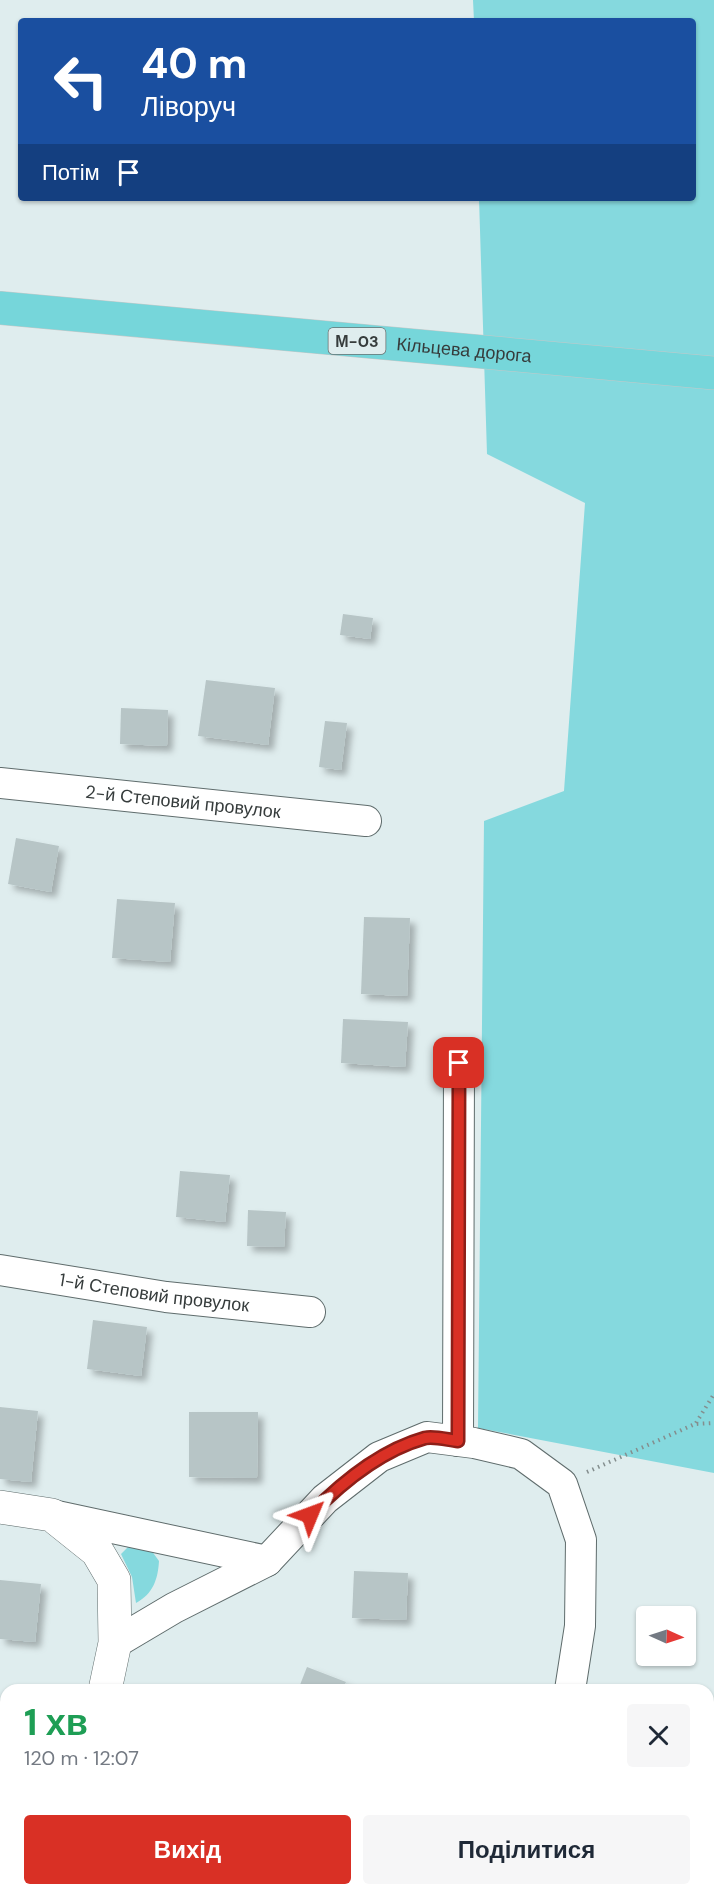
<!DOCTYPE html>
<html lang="uk">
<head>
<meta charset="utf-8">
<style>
	body { margin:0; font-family:"DM Sans",sans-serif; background:#f6f6f7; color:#1f2937; height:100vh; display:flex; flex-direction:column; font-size:22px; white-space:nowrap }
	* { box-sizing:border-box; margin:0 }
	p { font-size:20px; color:#747a83 }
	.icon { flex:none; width:33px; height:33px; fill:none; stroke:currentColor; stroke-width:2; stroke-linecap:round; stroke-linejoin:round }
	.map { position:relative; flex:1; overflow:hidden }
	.details { position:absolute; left:0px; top:1684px; width:714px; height:212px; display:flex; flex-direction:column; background:#fff; border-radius:18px 18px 0 0; box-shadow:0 2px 4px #0004 }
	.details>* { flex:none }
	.hud { position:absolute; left:18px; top:18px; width:678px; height:183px; border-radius:6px; box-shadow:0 2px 4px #0004; background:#1a4fa0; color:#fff; overflow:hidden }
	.needle { width:39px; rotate:93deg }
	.buttons { position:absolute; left:636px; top:1606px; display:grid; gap:12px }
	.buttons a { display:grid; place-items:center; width:60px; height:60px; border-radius:6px; background:#fff; box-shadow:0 2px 4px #0004; font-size:30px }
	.pin { position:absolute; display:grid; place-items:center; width:51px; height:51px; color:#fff; margin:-26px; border-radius:12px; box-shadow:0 3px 9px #0006 }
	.me { position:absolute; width:66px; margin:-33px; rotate:46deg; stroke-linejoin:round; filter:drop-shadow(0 0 4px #0008) }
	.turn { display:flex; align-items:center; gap:21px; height:126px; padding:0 24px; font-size:27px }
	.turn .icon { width:78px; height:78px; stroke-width:2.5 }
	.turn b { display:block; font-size:42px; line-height:51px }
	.then { display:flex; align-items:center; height:57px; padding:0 24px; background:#0003; gap:12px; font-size:22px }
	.round { display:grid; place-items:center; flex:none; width:63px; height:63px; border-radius:6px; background:#f6f6f7 }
	.summary { display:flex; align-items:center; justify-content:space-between; height:102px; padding:0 24px }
	h1 { font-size:36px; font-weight:800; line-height:45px; color:#1e9e55 }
	.action { display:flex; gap:12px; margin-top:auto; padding:12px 24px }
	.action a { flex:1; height:69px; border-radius:6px; background:#d93025; color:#fff; font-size:24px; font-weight:800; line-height:69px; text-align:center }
	.action a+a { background:#f6f6f7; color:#1f2937 }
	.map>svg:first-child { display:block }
	.green { fill:#85d9de }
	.building { fill:#b7c5c6; filter:url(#shadow) }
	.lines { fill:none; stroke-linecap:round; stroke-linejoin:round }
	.minor-casing { stroke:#5f6c6c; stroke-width:32 }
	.tertiary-casing { stroke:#5f6c6c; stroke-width:34 }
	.trunk-casing { stroke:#c7c8c8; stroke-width:34 }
	.path { stroke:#848e8e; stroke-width:4; stroke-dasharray:1.5 4.5; stroke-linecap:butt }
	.minor { stroke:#fff; stroke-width:30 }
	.tertiary { stroke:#fff; stroke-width:33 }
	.trunk { stroke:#76d6da; stroke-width:33 }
	.route-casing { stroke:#8d1f18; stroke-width:15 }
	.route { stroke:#d93025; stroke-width:10 }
	.labels { text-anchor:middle; stroke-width:6; stroke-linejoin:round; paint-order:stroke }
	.shield { fill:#dfedee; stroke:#697171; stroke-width:1.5 }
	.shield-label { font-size:16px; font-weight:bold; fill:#363c3c }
	.street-label { font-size:18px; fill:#363c3c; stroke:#dfedee }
</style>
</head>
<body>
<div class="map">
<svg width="714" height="1895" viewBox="0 0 714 1895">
	<defs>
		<filter id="shadow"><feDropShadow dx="5.5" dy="5.5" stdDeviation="3" flood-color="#0004"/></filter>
	</defs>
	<rect width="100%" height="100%" fill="#dfedee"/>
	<g class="green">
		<path d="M 473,0 L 714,0 L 714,1473 L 478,1428 L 484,821 L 564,791 L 585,503 L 487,454 L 479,198 L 693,198 L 693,21 L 474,21 Z"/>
		<path d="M 131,1544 L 151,1550 L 159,1561 C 158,1579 153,1594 136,1603 L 132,1577 L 121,1554 Z"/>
	</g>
	<g class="building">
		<path d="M 343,614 L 373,618 L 370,639 L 340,635 Z"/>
		<path d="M 206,680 L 275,688 L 268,745 L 198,736 Z"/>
		<path d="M 121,708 L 168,710 L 167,746 L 120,744 Z"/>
		<path d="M 325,721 L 347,723 L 341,770 L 319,767 Z"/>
		<path d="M 16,838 L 59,846 L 51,892 L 8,884 Z"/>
		<path d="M 117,899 L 175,903 L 170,962 L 112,958 Z"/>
		<path d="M 364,917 L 410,918 L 407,996 L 361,994 Z"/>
		<path d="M 343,1019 L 408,1022 L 405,1067 L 341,1063 Z"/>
		<path d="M 180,1171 L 230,1175 L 225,1222 L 176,1217 Z"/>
		<path d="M 248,1210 L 286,1212 L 284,1247 L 247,1246 Z"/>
		<path d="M 93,1320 L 147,1327 L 141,1376 L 87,1369 Z"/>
		<path d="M 0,1407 L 38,1411 L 31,1482 L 0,1479 Z"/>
		<path d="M 189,1412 L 258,1412 L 257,1478 L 189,1477 Z"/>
		<path d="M 354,1571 L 408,1573 L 406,1620 L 352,1618 Z"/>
		<path d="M 0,1580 L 41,1584 L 35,1642 L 0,1639 Z"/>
		<path d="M 307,1667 L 346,1682 L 342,1690 L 298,1690 Z"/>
		<path d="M 0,1795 L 5,1796 L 1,1817 L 0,1817 Z"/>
		<path d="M 129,1890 L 171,1890 L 184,1895 L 126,1895 Z"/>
		<path d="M 413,1890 L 463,1890 L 462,1895 L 412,1895 Z"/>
		<path d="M 588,1890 L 612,1890 L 628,1894 L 587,1895 Z"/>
	</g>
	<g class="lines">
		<defs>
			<g id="minor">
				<path id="s1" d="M 0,783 L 366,821"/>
				<path id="s2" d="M 0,1270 L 166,1297 L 310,1312"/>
				<path d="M 458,1441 L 459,1063"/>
				<path d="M 52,1515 L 267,1561"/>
				<path d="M 115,1643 L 174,1608 L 267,1561 L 325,1499 L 379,1457 L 427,1437 L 474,1443 L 521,1454 L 562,1484 L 581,1540 L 580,1626 L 570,1690"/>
				<path d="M 0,1877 L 6,1879"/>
				<path d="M 514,1895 L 515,1890"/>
			</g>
			<g id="tertiary">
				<path d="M 0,1507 L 52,1515 L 97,1551 L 114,1580 L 115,1643 L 105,1690"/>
				<path d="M 54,1895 L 55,1890"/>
			</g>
			<g id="trunk">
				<path id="s3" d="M 0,308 L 714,373"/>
			</g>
		</defs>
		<use href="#minor" class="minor-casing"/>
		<use href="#tertiary" class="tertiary-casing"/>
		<use href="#trunk" class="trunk-casing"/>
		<g class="path">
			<path d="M 696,1423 L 714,1394"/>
			<path d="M 587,1472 L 695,1424 L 714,1423"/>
		</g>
		<use href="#minor" class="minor"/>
		<use href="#tertiary" class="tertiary"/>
		<use href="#trunk" class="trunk"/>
	</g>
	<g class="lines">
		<defs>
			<path id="route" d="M 310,1515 C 341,1483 382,1450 425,1438 C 435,1436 448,1440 458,1441 L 459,1063"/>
		</defs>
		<use href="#route" class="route-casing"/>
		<use href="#route" class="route"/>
	</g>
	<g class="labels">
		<rect class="shield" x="328.5" y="328" width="57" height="26" rx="4.5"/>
		<g class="shield-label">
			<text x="357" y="347">М-03</text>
		</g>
		<g class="street-label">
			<text dy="6" stroke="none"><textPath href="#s3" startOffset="466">Кільцева дорога</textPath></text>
			<text dy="6" stroke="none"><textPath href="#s1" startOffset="184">2-й Степовий провулок</textPath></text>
			<text dy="6" stroke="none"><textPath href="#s2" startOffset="156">1-й Степовий провулок</textPath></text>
		</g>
	</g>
</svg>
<div class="buttons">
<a><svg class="needle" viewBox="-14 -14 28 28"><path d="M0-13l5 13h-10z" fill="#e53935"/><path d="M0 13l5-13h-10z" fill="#747a83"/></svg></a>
</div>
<div class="pin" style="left:459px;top:1063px;background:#d93025"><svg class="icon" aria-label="arrive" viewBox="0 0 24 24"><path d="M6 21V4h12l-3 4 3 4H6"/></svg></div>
<svg class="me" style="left:310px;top:1515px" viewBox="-20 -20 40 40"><path d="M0-17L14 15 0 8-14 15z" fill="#d93025" stroke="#fff" stroke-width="4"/></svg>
<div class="hud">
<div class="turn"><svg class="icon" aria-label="left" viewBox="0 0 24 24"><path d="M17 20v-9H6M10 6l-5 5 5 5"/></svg><div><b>40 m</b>Ліворуч</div></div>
<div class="then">Потім<svg class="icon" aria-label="arrive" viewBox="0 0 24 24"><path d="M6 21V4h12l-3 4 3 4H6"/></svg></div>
</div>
<section class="details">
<div class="summary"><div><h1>1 хв</h1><p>120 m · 12:07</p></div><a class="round"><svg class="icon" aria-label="close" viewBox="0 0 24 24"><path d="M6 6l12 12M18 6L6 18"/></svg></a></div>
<div class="action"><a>Вихід</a><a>Поділитися</a></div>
</section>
</div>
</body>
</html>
